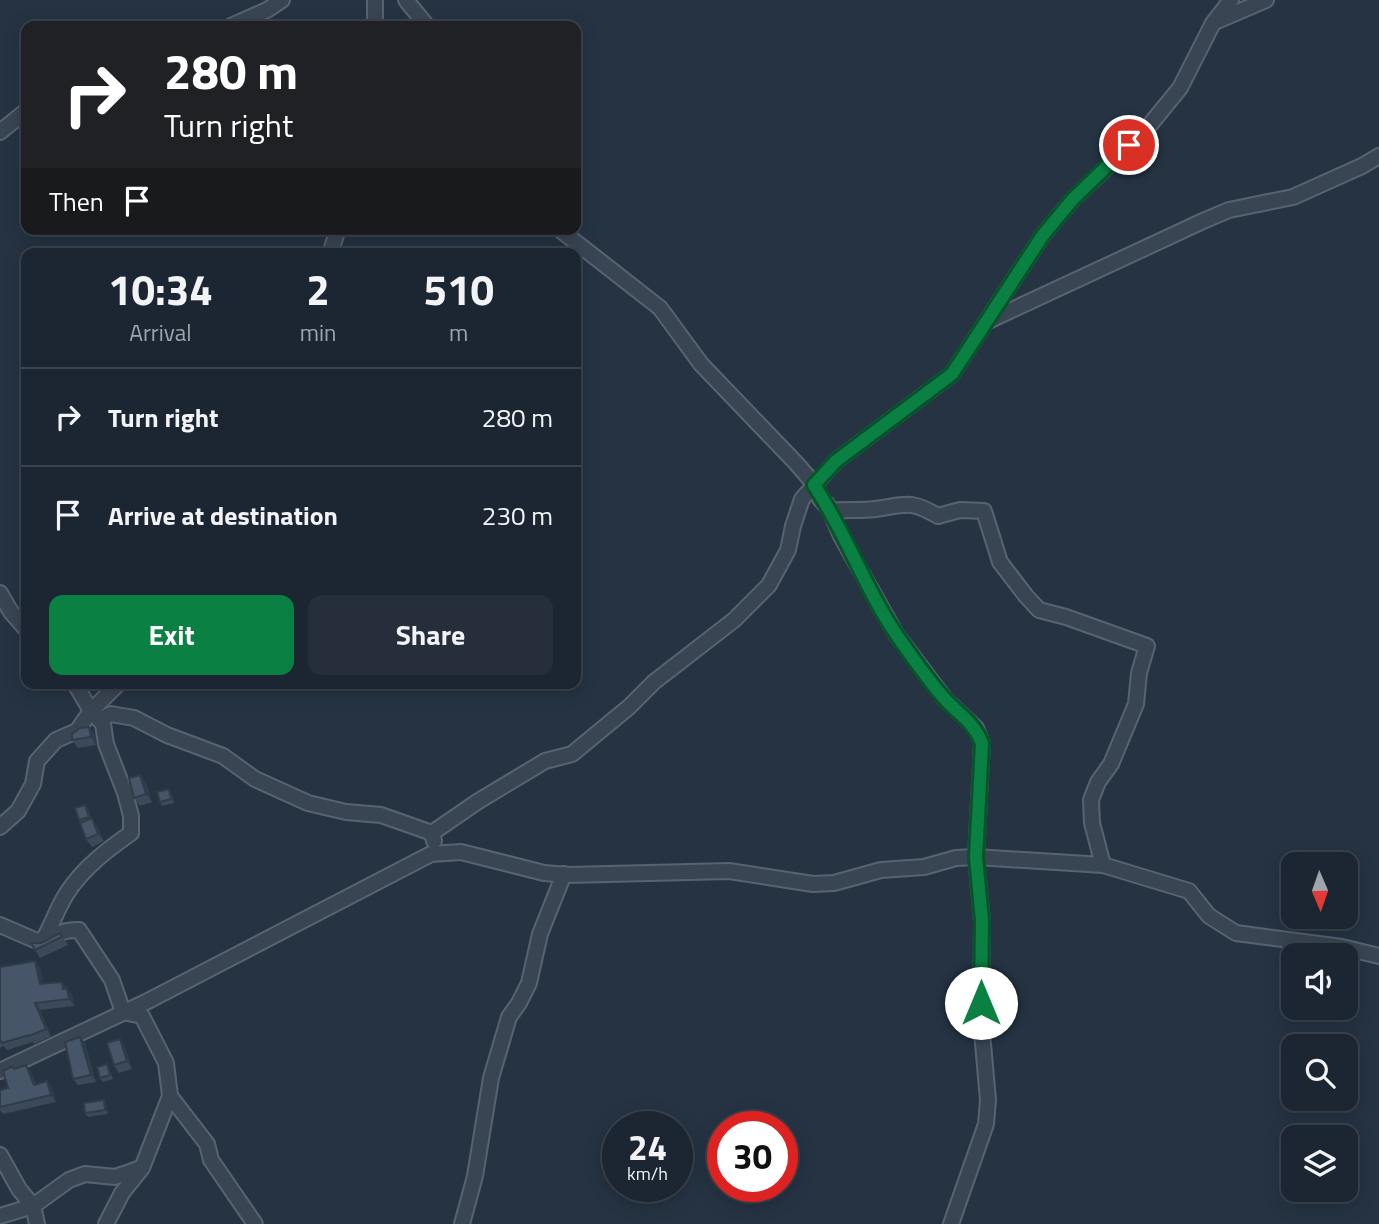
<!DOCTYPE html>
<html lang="en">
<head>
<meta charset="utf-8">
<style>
	body { margin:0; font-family:"Titillium Web",sans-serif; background:#252e3a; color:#f1f3f6; height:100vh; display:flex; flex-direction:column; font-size:26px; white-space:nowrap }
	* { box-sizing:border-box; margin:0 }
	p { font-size:23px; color:#a0a5ac }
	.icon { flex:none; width:38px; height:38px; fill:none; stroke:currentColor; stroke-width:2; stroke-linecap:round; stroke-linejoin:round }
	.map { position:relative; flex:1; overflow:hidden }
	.panel { position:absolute; left:21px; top:248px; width:560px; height:441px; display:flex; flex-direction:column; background:#1c2632; border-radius:14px; box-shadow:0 4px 18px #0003,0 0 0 2px #3a434d }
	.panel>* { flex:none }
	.banner { position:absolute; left:21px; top:21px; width:560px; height:214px; border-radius:14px; box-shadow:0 4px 18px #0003,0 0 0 2px #3a434d; background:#202124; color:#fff; overflow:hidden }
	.needle { width:46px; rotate:178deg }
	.fabs { position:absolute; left:1281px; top:852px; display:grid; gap:14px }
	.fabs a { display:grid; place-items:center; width:77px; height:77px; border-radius:14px; background:#1c2632; box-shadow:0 4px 18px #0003,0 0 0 2px #3a434d; font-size:35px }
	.speed { position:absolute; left:602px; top:1111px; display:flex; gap:14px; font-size:35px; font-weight:700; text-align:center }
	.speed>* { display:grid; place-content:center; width:91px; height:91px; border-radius:50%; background:#1c2632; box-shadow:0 4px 18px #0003,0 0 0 2px #3a434d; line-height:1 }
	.speed small { font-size:18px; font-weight:400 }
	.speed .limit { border:10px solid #d22; background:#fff; color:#111 }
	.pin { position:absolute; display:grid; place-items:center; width:60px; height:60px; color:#fff; margin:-30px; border:4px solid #fff; border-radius:50%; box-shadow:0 2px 7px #0007 }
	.me { position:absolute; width:77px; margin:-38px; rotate:0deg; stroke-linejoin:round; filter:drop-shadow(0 0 5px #0008) }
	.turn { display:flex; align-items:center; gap:24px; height:147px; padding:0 28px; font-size:32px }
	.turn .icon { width:91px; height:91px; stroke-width:2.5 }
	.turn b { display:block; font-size:49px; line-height:60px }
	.then { display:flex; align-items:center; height:66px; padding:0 28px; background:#0003; gap:14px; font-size:26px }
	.eta { display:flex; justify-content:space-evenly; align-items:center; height:119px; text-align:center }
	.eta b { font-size:42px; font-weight:700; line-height:49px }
	.button { display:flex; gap:14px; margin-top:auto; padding:14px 28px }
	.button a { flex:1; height:80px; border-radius:14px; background:#0b8043; color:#fff; font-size:28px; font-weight:700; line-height:80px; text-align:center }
	.button a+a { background:#252e3a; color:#f1f3f6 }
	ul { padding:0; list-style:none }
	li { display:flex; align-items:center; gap:21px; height:98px; padding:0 28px; border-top:2px solid #3a434d }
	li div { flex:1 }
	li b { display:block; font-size:26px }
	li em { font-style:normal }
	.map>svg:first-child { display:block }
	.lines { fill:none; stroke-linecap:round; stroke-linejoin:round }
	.minor-casing { stroke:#586370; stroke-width:18 }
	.minor { stroke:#3a4553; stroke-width:14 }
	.wall { fill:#3c4959 }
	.shaded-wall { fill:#313c48 }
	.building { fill:#465567; stroke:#313c48; stroke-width:2 }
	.route-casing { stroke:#07532c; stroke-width:18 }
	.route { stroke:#0b8043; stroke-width:12 }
</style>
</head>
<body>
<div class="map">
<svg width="1379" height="1224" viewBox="0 0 1379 1224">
	<rect width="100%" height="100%" fill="#253343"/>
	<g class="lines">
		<defs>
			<g id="minor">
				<path d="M 375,0 L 375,26"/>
				<path d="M 406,0 L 427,26"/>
				<path d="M 1217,21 L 1266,0"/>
				<path d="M 231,26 L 267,10 L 282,0"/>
				<path d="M 0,132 L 26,111"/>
				<path d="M 559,229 L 660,308 L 701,364 L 796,463 L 815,485 L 820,499 L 831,511 C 846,509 861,511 875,509 C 906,505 909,499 938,516 L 960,510 L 984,511 L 1000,562 L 1026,596 L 1039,610 L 1066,617 L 1147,646 L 1139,673 L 1136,704 L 1111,764 L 1098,782 L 1091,800 L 1092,823 L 1103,865"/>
				<path d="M 330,254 L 338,229"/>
				<path d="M 986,322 L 1203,221 L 1229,210 L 1293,197 L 1362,166 L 1379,156"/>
				<path d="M 827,504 L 841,536 L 896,634 L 945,699 L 976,728 L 982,743 L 976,857 L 982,921 L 981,1021 L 988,1100 L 986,1124 L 951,1224"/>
				<path d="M 0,593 L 11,612 L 26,629"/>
				<path d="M 100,719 L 111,714 L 134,718 L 167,735 L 223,756 L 255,779 L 308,803 L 346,812 L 381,815 L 432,833 L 434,841"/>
				<path d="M 0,827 L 18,811 L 33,784 L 37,761 L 56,740 L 77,731 L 91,711 L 75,684"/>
				<path d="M 432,833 L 477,802 L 545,761 L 572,754 L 629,707 L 654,682 L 734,620 L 769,585 L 788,550 L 793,526 L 802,499 L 836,461 L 952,374 L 1043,235 L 1073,199 L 1144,132 L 1180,88 L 1213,23 L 1231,0"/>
				<path d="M 0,925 L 37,941 C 55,940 57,929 79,930 L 112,980 L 123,1012 L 142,1016 L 166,1063 L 170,1096 L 142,1168 L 122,1193 L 106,1224"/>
				<path d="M 42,942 C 52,926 57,908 67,893 C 83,868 107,850 131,833 L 131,816 L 125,793 L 106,744 L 103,724 L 91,711 L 118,684"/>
				<path d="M 0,1071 L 146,1002 L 431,854 L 461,852 L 544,873 L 568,875 L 729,871 L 813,884 L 834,883 L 881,870 L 924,867 L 956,858 L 976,857 L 1103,865 L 1189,891 L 1209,916 L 1236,933 L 1342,947 L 1379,956"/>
				<path d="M 170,1096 L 207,1144 L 211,1160 L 255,1224"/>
				<path d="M 0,1155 L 19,1189 L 33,1206 L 37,1224"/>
				<path d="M 0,1216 L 33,1206 L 69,1180 L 85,1174 L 115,1177 L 141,1168"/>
				<path d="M 462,1224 L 475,1176 L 491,1078 L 509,1017 L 519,1003 L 529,983 L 540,934 L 564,874"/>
			</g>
		</defs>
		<use href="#minor" class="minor-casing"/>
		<use href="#minor" class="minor"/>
	</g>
	<g class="wall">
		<path d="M 95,735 L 96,745 L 78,748 L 72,740 Z"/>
		<path d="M 140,775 L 146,783 L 152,802 L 140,806 L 134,798 Z"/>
		<path d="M 169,789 L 171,793 L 174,803 L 162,806 L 160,802 Z"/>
		<path d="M 85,805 L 88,809 L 91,818 L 97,826 L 104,841 L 92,847 L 86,839 L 79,820 Z"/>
		<path d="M 60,933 L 68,945 L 40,958 L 35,950 L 41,943 Z"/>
		<path d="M 0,967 L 40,968 L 43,984 L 62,982 L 72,995 L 74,1006 L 40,1010 L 51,1036 L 34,1044 L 33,1042 L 7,1050 L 4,1046 L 0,1048 Z"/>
		<path d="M 120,1039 L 125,1047 L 132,1069 L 119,1073 L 114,1065 Z"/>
		<path d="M 85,1043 L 96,1082 L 78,1085 L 73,1079 Z"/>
		<path d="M 26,1065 L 31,1072 L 36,1084 L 47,1081 L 52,1088 L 56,1102 L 3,1114 L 0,1110 L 0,1090 L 8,1088 L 13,1066 L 15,1069 Z"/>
		<path d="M 109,1068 L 113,1079 L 103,1082 L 100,1078 Z"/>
		<path d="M 104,1100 L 106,1104 L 108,1114 L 88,1117 L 85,1113 Z"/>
	</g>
	<g class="shaded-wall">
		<path d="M 89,727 L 95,735 L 96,745 L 91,737 Z"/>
		<path d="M 140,775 L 146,783 L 152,802 L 146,794 Z"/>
		<path d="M 92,818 L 97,826 L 104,841 L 98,834 Z"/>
		<path d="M 35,961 L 40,968 L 45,992 L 40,984 Z"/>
		<path d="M 62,982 L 72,995 L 74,1006 L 63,989 Z"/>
		<path d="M 35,1003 L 40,1010 L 51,1036 L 46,1029 Z"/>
		<path d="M 80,1037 L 85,1043 L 96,1082 L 91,1075 Z"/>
		<path d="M 120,1039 L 125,1047 L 132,1069 L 127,1061 Z"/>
		<path d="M 26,1065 L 31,1072 L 39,1092 L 34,1085 Z"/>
		<path d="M 47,1081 L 52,1088 L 56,1102 L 51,1095 Z"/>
		<path d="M 104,1100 L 106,1104 L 108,1114 L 105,1110 Z"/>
	</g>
	<g class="building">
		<path d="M 89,727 L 91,737 L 72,740 L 72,734 L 80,728 Z"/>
		<path d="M 140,775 L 146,794 L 134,798 L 129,778 Z"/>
		<path d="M 169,789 L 171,799 L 160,802 L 157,792 Z"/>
		<path d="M 85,805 L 89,817 L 79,820 L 75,808 Z"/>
		<path d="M 92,818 L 98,834 L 86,839 L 80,823 Z"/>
		<path d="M 60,933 L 62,937 L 35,950 L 31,943 L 41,943 Z"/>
		<path d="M 35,961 L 40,984 L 62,982 L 63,989 L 67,988 L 69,999 L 35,1003 L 46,1029 L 29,1036 L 29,1035 L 2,1043 L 0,1039 L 0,967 Z"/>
		<path d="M 80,1037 L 91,1075 L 73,1079 L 65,1042 Z"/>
		<path d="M 120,1039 L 127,1061 L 114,1065 L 107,1043 Z"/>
		<path d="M 107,1064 L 110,1075 L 100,1078 L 97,1067 Z"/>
		<path d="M 26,1065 L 34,1085 L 47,1081 L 51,1095 L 0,1107 L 0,1090 L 8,1088 L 3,1071 L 13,1066 L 14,1069 Z"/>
		<path d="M 104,1100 L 105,1110 L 85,1113 L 84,1103 Z"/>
	</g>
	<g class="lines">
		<defs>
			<path id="route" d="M 981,1003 L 982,921 L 976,857 L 982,743 C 973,721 959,715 944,698 C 927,679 913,658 898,637 C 865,589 846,533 814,485 L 836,461 L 952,374 L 1043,235 L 1073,199 L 1129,145"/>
		</defs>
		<use href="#route" class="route-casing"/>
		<use href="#route" class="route"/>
	</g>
</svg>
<div class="fabs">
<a><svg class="needle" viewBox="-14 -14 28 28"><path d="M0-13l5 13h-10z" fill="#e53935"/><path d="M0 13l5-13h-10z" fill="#a0a5ac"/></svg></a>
<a><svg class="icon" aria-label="sound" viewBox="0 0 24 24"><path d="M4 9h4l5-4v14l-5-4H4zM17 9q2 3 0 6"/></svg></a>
<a><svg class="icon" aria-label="search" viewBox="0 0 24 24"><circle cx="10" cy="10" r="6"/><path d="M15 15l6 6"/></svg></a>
<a><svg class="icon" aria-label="layers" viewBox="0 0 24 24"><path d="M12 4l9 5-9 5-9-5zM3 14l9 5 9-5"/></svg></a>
</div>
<div class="speed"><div>24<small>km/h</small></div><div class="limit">30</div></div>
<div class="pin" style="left:1129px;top:145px;background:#d93025"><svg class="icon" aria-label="arrive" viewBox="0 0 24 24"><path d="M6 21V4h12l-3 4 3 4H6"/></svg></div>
<svg class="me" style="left:981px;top:1003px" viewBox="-20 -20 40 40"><circle r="19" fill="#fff"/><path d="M0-13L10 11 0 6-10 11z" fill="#0b8043"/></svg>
<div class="banner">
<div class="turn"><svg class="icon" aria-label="right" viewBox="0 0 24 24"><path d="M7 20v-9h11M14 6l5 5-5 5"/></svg><div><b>280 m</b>Turn right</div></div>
<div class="then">Then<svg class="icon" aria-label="arrive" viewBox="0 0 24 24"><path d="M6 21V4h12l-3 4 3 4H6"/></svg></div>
</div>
<section class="panel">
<div class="eta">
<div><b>10:34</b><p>Arrival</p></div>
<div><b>2</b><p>min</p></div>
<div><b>510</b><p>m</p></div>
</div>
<ul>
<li><svg class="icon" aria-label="right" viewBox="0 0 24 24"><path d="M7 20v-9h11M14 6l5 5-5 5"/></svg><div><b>Turn right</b></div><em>280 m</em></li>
<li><svg class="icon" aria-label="arrive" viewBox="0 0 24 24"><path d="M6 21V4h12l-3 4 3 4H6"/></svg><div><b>Arrive at destination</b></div><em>230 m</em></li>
</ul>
<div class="button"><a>Exit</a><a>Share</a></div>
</section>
</div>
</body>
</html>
